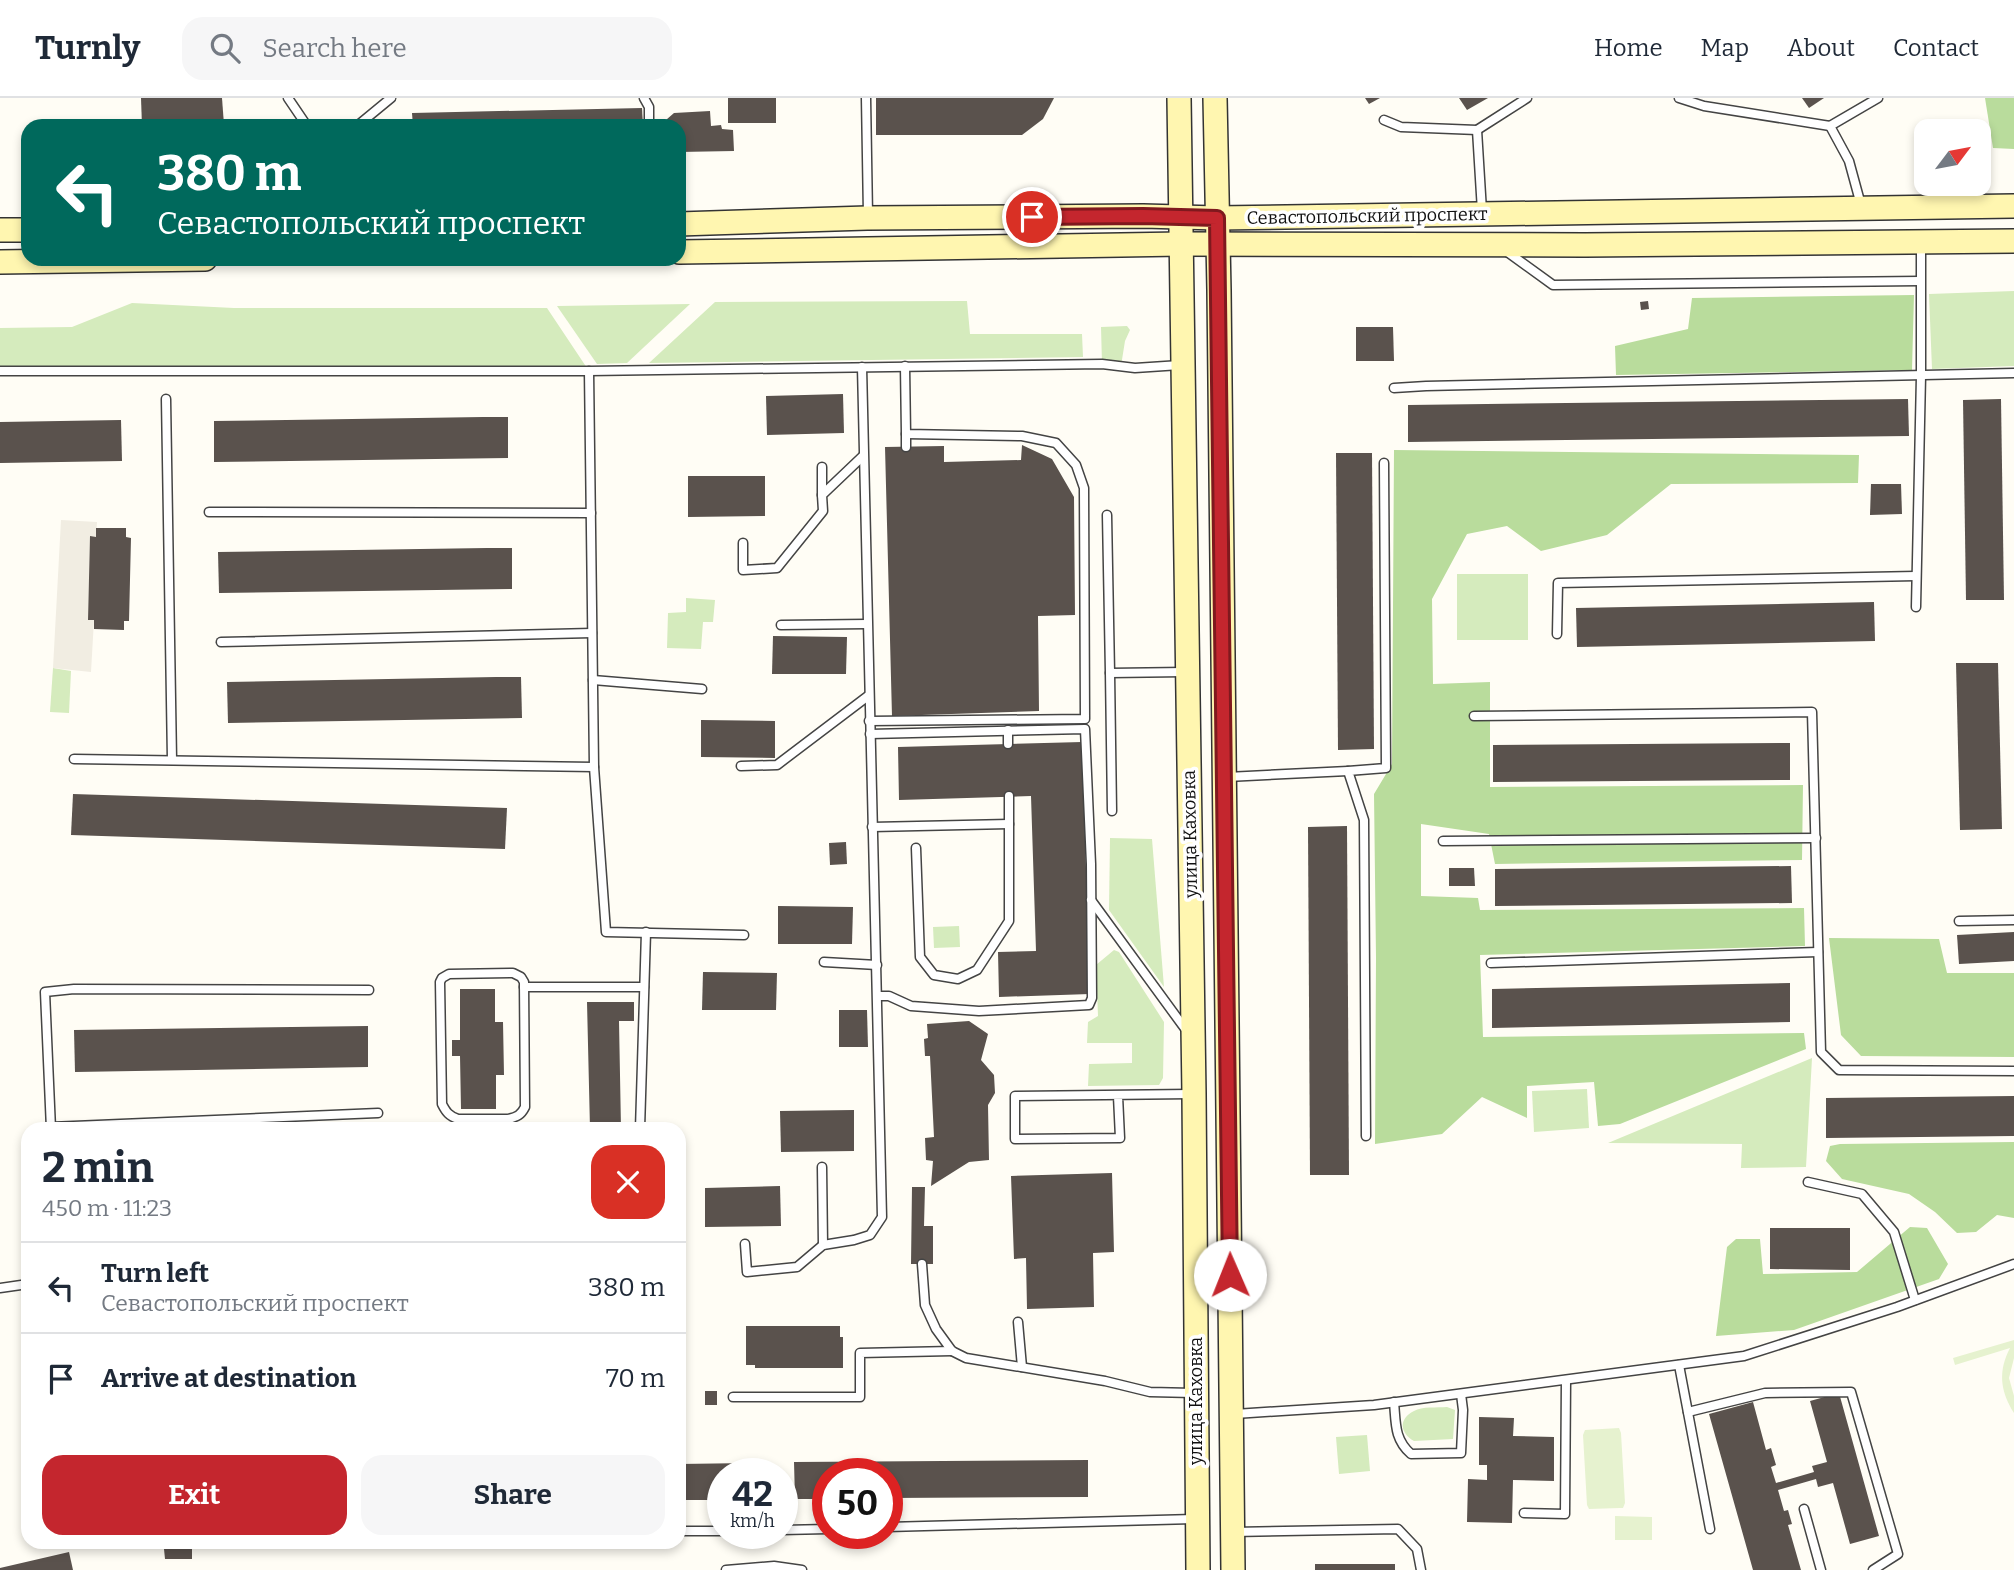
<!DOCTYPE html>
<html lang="en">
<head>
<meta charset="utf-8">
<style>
	body { margin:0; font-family:Bitter,serif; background:#f6f6f7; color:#1f2937; height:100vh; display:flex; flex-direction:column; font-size:26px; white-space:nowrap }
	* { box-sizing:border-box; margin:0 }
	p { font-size:23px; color:#747a83 }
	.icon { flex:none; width:38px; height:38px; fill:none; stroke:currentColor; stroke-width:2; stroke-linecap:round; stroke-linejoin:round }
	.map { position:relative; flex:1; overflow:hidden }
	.drawer { position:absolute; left:21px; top:1024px; width:665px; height:427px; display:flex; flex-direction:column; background:#fff; border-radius:21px; box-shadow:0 4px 10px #0003 }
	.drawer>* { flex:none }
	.hud { position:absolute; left:21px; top:21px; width:665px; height:147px; border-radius:21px; box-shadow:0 4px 10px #0003; background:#00695c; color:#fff; overflow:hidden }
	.needle { width:46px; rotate:58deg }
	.fabs { position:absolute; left:1914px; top:21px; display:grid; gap:14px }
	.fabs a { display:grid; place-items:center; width:77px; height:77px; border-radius:14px; background:#fff; box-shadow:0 4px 10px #0003; font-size:35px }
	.speed { position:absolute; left:707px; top:1360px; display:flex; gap:14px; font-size:35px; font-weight:700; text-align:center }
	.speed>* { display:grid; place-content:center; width:91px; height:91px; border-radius:50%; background:#fff; box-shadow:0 4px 10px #0003; line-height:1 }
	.speed small { font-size:18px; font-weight:400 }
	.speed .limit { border:10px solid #d22; background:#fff; color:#111 }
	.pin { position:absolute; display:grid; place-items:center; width:60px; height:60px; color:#fff; margin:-30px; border:4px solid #fff; border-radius:50%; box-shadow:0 2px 7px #0007 }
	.me { position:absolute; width:77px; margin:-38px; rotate:359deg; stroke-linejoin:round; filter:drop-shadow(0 0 5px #0008) }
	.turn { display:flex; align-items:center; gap:24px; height:147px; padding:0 21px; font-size:32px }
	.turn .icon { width:91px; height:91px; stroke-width:2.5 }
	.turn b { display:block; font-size:49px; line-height:60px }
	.round { display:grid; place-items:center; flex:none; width:74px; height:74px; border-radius:21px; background:#f6f6f7 }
	.overview { display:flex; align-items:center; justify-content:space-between; height:119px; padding:0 21px }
	h1 { font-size:42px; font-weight:700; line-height:52px }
	.button { display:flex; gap:14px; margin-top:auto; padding:14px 21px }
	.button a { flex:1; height:80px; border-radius:21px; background:#c4262e; color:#fff; font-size:28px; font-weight:700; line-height:80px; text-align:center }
	.button a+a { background:#f6f6f7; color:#1f2937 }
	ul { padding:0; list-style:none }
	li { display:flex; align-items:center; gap:21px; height:91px; padding:0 21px; border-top:2px solid #e0e1e3 }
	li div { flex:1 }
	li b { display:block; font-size:26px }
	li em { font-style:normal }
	header { display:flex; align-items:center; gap:42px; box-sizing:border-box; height:98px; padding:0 35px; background:#fff; border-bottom:2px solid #e0e1e3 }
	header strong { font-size:33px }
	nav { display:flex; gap:38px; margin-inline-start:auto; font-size:24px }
	.search { width:490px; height:63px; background:#f6f6f7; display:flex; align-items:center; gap:18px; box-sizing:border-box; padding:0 24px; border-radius:21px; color:#747a83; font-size:26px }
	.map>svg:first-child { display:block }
	.green { fill:#d5ebbd }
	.forest { fill:#b9dc9c }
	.pitch { fill:#e6f2cf }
	.plaza { fill:#f1ede2 }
	.building { fill:#5a524d }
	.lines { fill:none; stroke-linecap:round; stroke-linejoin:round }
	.service-casing { stroke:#444; stroke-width:11 }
	.secondary-casing { stroke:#333; stroke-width:26 }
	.service { stroke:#fff; stroke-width:8 }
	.secondary { stroke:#fff6b0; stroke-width:23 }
	.route-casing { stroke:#7f191e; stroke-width:18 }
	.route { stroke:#c4262e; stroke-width:12 }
	.labels { text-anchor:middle; stroke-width:7; stroke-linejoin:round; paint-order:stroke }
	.street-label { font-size:18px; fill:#111; stroke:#fff }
</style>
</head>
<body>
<header>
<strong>Turnly</strong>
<div class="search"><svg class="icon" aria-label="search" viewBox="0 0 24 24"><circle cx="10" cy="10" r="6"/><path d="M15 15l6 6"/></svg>Search here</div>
<nav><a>Home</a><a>Map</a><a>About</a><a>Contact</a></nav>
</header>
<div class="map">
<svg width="2014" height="1472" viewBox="0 0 2014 1472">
	<rect width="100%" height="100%" fill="#fffdf5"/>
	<g class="green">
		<path d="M 2014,193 L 2014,268 L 1932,271 L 1929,196 Z"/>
		<path d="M 967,203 L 970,236 L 1082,236 L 1083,259 L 649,265 L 715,204 Z"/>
		<path d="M 132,205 L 234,210 L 547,210 L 589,273 L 0,273 L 0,230 L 72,229 Z"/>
		<path d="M 690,206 L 627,265 L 597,266 L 557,208 Z"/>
		<path d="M 1127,228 L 1130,232 L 1125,243 L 1121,268 L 1102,266 L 1101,229 Z"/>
		<rect x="1457" y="476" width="71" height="66"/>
		<path d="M 686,500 L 715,502 L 713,524 L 703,524 L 701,551 L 667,550 L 668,515 L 686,514 Z"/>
		<path d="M 53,570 L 71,573 L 69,615 L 50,614 Z"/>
		<path d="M 1110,740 L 1152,741 L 1164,889 L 1109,812 Z"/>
		<path d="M 959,828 L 960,849 L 934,850 L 933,829 Z"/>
		<path d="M 1114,852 L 1119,854 L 1164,924 L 1163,980 L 1159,987 L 1088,988 L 1089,966 L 1132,965 L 1132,945 L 1087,945 L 1088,924 L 1098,918 L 1096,867 Z"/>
		<path d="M 1812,960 L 1806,1069 L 1741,1070 L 1742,1046 L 1608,1045 Z"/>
		<path d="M 1587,991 L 1589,1030 L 1534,1034 L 1532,993 Z"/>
		<path d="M 1447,1309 L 1455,1312 L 1453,1341 L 1414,1343 C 1400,1335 1398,1321 1414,1313 C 1422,1308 1437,1310 1447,1309 Z"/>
		<path d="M 1367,1337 L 1370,1373 L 1339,1376 L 1336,1339 Z"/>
	</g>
	<g class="forest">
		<path d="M 1985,0 L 2014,0 L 2014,51 L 1993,50 Z"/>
		<path d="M 1914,197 L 1912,272 L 1616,277 L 1615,248 L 1688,231 L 1692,200 Z"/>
		<path d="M 1394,352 L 1859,357 L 1858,385 L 1671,386 L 1607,437 L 1541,453 L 1507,428 L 1467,436 L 1432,501 L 1433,586 L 1490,584 L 1490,689 L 1803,687 L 1802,762 L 1495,766 L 1489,736 L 1421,726 L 1421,798 L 1478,800 L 1480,812 L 1804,810 L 1805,848 L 1480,857 L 1483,939 L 1804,935 L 1806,951 L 1620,1026 L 1598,1028 L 1594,984 L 1527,988 L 1527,1020 L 1482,999 L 1442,1036 L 1375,1046 L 1376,860 L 1374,696 L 1392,666 Z"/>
		<path d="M 1829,840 L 1939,841 L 1947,875 L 2014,875 L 2014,959 L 1861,958 L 1841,937 Z"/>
		<path d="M 2014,1044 L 2014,1120 L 1997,1117 L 1976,1134 L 1957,1135 L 1935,1114 L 1909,1096 L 1842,1081 L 1826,1063 L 1830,1048 L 1840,1046 Z"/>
		<path d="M 1910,1129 L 1927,1130 L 1948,1166 L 1939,1181 L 1794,1232 L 1716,1238 L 1727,1149 L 1736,1141 L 1760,1141 L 1763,1176 L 1857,1174 Z"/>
	</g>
	<g class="pitch">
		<path d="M 2014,1242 L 2014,1260 L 2009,1280 L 2014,1298 L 2014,1315 C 2000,1293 1998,1273 2010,1250 L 1955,1267 L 1953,1260 Z"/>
		<path d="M 1619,1330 L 1621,1335 L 1625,1405 L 1623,1410 L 1620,1410 L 1589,1411 L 1587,1407 L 1583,1337 L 1585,1332 Z"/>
		<path d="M 1615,1418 L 1652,1419 L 1652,1442 L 1615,1442 Z"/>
	</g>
	<path class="plaza" d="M 61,422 L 97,424 L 96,439 L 90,439 L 88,521 L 94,522 L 91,574 L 53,570 Z"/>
	<g class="building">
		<path d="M 141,0 L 222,0 L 224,27 L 142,28 Z"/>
		<rect x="728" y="0" width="48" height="25"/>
		<path d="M 876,0 L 1054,0 L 1043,21 L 1022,37 L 876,37 Z"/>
		<path d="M 1365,0 L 1380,0 L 1369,6 Z"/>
		<path d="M 1459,0 L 1488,0 L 1467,12 Z"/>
		<path d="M 1802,0 L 1824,0 L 1809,10 Z"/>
		<path d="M 642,10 L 643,28 L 413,28 L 412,15 Z"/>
		<path d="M 710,13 L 711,28 L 721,27 L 722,31 L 733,32 L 734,53 L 679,54 L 679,28 L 659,28 L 674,15 Z"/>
		<path d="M 1648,203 L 1649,211 L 1641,212 L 1640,204 Z"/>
		<path d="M 1356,229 L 1393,229 L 1394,263 L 1356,263 Z"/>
		<path d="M 843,296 L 844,335 L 767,337 L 766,298 Z"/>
		<path d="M 1908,301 L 1909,338 L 1408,344 L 1408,307 Z"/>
		<path d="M 2001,301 L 2004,502 L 1966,502 L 1963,302 Z"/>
		<path d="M 483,319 L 508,319 L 508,360 L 214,364 L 214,323 Z"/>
		<path d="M 121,322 L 122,363 L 0,365 L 0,324 Z"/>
		<path d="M 1022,347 L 1052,361 L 1074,399 L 1075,517 L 1038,518 L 1039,613 L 892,618 L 885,349 L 944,348 L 944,364 L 1021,362 Z"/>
		<path d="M 1336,355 L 1372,355 L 1374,651 L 1338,652 Z"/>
		<path d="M 688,378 L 765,378 L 765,418 L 688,419 Z"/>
		<path d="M 1871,386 L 1901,386 L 1902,416 L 1870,417 Z"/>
		<path d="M 96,430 L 126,430 L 126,439 L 131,440 L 129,523 L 124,523 L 124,532 L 94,531 L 94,522 L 88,522 L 90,438 L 96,439 Z"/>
		<path d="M 487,450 L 512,450 L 512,491 L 219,495 L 218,454 Z"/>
		<path d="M 1874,504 L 1875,543 L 1577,549 L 1576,510 Z"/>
		<path d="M 773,538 L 847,539 L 846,576 L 772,576 Z"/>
		<path d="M 1956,565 L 1998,565 L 2002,731 L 1960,732 Z"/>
		<path d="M 496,579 L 521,579 L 522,620 L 228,625 L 227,584 Z"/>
		<path d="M 701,622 L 775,623 L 775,660 L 701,659 Z"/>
		<path d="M 1082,644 L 1090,896 L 999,899 L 998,854 L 1036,853 L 1031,698 L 899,702 L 898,649 Z"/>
		<path d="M 1790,645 L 1790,682 L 1493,684 L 1493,647 Z"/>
		<path d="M 73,696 L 507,710 L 505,751 L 71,737 Z"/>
		<path d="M 1347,728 L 1349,1077 L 1310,1077 L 1308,729 Z"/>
		<path d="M 846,744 L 847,766 L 830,767 L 829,745 Z"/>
		<path d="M 1791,768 L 1792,805 L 1495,808 L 1495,771 Z"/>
		<path d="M 1449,770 L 1474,770 L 1475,788 L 1449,788 Z"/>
		<path d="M 778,808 L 853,809 L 852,846 L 778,846 Z"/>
		<path d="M 2014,834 L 2014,863 L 1959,866 L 1957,837 Z"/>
		<path d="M 703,874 L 777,875 L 776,912 L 702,912 Z"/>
		<path d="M 1790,885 L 1790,924 L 1492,930 L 1492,891 Z"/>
		<path d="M 460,891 L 495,891 L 495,924 L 503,924 L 504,977 L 496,977 L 496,1011 L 461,1011 L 460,958 L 452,958 L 452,942 L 460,942 Z"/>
		<path d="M 587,904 L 634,904 L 634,923 L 619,923 L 621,1031 L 590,1031 Z"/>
		<path d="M 839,912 L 867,912 L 868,949 L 839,949 Z"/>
		<path d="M 969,923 L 988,936 L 981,962 L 994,977 L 995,995 L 988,1007 L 989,1062 L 969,1064 L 931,1088 L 933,1063 L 926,1062 L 925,1040 L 934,1039 L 930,958 L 925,958 L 924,941 L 928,940 L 927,926 Z"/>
		<path d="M 368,928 L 368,969 L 75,974 L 74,932 Z"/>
		<path d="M 2014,998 L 2014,1038 L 1826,1040 L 1826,1000 Z"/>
		<path d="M 854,1012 L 854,1053 L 781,1054 L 780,1013 Z"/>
		<path d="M 1112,1075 L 1114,1154 L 1093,1155 L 1094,1209 L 1027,1211 L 1026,1160 L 1014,1161 L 1011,1078 Z"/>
		<path d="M 780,1088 L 781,1128 L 705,1129 L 705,1090 Z"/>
		<path d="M 912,1089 L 925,1089 L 924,1128 L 933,1128 L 933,1166 L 911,1166 Z"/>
		<path d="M 1770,1130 L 1850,1130 L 1850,1172 L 1770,1171 Z"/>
		<path d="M 746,1228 L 840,1228 L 840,1239 L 843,1239 L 843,1270 L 755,1270 L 755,1267 L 746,1267 Z"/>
		<rect x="705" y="1293" width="12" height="14"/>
		<path d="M 1839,1295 L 1879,1438 L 1850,1446 L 1833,1385 L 1818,1389 L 1816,1381 L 1778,1392 L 1784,1413 L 1788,1412 L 1792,1426 L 1788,1427 L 1801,1472 L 1753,1472 L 1709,1316 L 1753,1304 L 1766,1352 L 1771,1350 L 1776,1367 L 1771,1369 L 1776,1385 L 1814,1374 L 1812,1368 L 1827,1364 L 1810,1303 Z"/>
		<path d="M 1479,1319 L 1514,1320 L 1513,1338 L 1554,1339 L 1554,1383 L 1513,1382 L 1512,1425 L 1467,1424 L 1468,1381 L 1487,1382 L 1487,1367 L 1479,1367 Z"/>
		<path d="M 1088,1362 L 1088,1399 L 887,1400 L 887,1376 L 828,1376 L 828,1401 L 795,1401 L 794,1364 Z"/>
		<path d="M 750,1365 L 750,1376 L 723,1376 L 723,1402 L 679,1402 L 679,1366 Z"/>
		<path d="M 157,1444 L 202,1444 L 202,1450 L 192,1451 L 192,1461 L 165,1461 L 164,1451 L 157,1451 Z"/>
		<path d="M 69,1454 L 73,1472 L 0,1472 L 0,1470 Z"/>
		<rect x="1315" y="1466" width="80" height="6"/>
	</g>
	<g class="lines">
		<defs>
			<g id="service">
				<path d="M 288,0 L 307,28"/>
				<path d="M 644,0 L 649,9 L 649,28"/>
				<path d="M 866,0 L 868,117"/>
				<path d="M 1679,0 L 1704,8 L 1830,28"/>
				<path d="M 1384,22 L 1401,29 L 1477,32 L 1527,0"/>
				<path d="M 357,28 L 391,0"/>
				<path d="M 1477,32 L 1482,113"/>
				<path d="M 1861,107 L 1849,63 L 1830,28 L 1878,0"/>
				<path d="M 1506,153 L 1553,187 L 1920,183"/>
				<path d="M 0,273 L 589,273 L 1102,266 L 1135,270 L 1180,267"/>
				<path d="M 589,273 L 594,669 L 606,834 L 744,837"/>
				<path d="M 1394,290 L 1426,288 L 2014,275"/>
				<path d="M 166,301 L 172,662"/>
				<path d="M 906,336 L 906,349"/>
				<path d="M 822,369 L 822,397"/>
				<path d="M 209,414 L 591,415"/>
				<path d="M 1107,417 L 1110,575 L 1185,574"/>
				<path d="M 743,445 L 743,472 L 777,470 L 823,413 L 822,397 L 863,358"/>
				<path d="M 1916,509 L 1921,278 L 1921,145"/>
				<path d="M 781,527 L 867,526"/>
				<path d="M 1557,536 L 1558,485 L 1916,478"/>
				<path d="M 221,544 L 592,535"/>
				<path d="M 1110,575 L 1112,713"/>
				<path d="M 593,582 L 702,591"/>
				<path d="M 1474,618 L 1812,614 L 1821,954 L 1839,972 L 2014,973"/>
				<path d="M 869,623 L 1085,621 L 1084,390 L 1076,367 L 1056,345 L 1022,338 L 906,336 L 905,268"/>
				<path d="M 1008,632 L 1008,646"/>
				<path d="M 870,636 L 1085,631 L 1091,766 L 1092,900 L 1089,907 L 979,913 L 911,908 L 889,898 L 878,898"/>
				<path d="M 74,661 L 594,669"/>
				<path d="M 741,668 L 777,667 L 868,598"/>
				<path d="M 1227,679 L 1348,673"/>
				<path d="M 872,729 L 1009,726"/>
				<path d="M 1443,743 L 1816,740"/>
				<path d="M 916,750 L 920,859 L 934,877 L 958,881 L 977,872 L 1009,823 L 1009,698"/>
				<path d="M 1091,802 L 1186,932"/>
				<path d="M 1959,823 L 2014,822"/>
				<path d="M 824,864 L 877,867"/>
				<path d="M 1491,865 L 1818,854"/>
				<path d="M 513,875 L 521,879 L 524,884 L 525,1009 C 521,1017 517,1019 508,1021 L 458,1021 C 449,1018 446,1014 442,1006 L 440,884 L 442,880 L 449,876 Z"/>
				<path d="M 524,889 L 644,889"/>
				<path d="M 1118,998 L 1120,1040 L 1015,1041 L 1015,998 L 1191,996"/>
				<path d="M 50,1029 L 378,1015"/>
				<path d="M 51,1031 L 45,894 L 74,891 L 369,892"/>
				<path d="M 640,1031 L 646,834"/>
				<path d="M 1366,1038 L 1364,722 L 1348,673 L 1386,670 L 1384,365"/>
				<path d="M 822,1069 L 823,1147"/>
				<path d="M 1808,1084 L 1862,1096 L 1894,1134 L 1915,1202"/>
				<path d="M 745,1146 L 747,1174 L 797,1169 L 823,1147 L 854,1142 L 870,1137 L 882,1119 L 862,269"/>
				<path d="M 922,1166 L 925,1207 L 936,1231 L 952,1253 L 966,1260 L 1105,1283 L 1150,1294 L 1193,1295"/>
				<path d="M 0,1190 L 28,1186"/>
				<path d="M 1018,1224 L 1022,1269"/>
				<path d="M 1679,1267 L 1710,1431"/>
				<path d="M 733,1299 L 860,1299 L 860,1255 L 952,1253"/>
				<path d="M 1394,1304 C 1396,1325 1394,1341 1411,1356 L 1461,1355 L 1463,1312 L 1461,1296"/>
				<path d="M 1688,1314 L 1765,1295 L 1851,1294 L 1898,1456 L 1873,1472"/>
				<path d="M 1235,1316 L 1374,1307 L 1744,1258 L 1897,1209 L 2014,1166"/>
				<path d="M 1804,1411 L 1821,1472"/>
				<path d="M 1524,1415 L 1565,1416 L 1566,1282"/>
				<path d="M 887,1429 L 1194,1421"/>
				<path d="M 782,1432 L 828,1431"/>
				<path d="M 679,1433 L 723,1433"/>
				<path d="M 1233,1434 L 1398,1431 L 1417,1451 L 1421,1472"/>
				<path d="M 726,1472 L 774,1468 L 802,1472"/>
			</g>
			<g id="secondary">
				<path d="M 1179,0 L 1194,996 L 1198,1472"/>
				<path d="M 1215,0 L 1219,192 L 1233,1472"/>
				<path d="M 679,126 L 867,120 L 1143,118 L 1217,120 L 2014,108"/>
				<path d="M 0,132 L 28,132"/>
				<path d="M 679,154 L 1181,146 L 1585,147 L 2014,143"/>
				<path d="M 0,164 L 205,161"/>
			</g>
		</defs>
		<use href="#service" class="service-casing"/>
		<use href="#secondary" class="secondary-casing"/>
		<use href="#service" class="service"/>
		<use href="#secondary" class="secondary"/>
	</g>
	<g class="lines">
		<defs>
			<path id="route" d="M 1032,119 L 1143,118 L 1217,120 L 1230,1177"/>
		</defs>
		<use href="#route" class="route-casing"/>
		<use href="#route" class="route"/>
	</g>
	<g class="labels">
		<g class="street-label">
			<text transform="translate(1367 118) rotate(-1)" y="6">Севастопольский проспект</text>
			<text transform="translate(1190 736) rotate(-91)" y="6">улица Каховка</text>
			<text transform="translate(1196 1303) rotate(-90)" y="6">улица Каховка</text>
		</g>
	</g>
</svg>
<div class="fabs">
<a><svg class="needle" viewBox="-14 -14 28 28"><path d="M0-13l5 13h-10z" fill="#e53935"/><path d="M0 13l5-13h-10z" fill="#747a83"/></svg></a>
</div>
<div class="speed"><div>42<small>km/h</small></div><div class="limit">50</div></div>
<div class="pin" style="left:1032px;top:119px;background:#d93025"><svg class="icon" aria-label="arrive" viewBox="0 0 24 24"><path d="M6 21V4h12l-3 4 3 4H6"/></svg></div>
<svg class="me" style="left:1230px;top:1177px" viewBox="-20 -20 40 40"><circle r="19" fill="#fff"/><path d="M0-13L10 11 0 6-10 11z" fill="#c4262e"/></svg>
<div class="hud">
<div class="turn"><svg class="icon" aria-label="left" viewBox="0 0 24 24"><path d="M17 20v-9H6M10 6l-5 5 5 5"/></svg><div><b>380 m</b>Севастопольский проспект</div></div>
</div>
<section class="drawer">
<div class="overview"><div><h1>2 min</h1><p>450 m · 11:23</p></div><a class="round" style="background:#d93025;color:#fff"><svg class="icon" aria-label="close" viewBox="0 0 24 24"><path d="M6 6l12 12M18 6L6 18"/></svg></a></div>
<ul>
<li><svg class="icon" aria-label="left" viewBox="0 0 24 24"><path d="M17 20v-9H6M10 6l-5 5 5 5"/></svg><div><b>Turn left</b><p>Севастопольский проспект</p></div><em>380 m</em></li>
<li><svg class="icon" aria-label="arrive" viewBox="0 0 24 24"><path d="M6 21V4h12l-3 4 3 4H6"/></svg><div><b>Arrive at destination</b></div><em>70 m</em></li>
</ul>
<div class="button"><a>Exit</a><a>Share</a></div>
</section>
</div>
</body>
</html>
